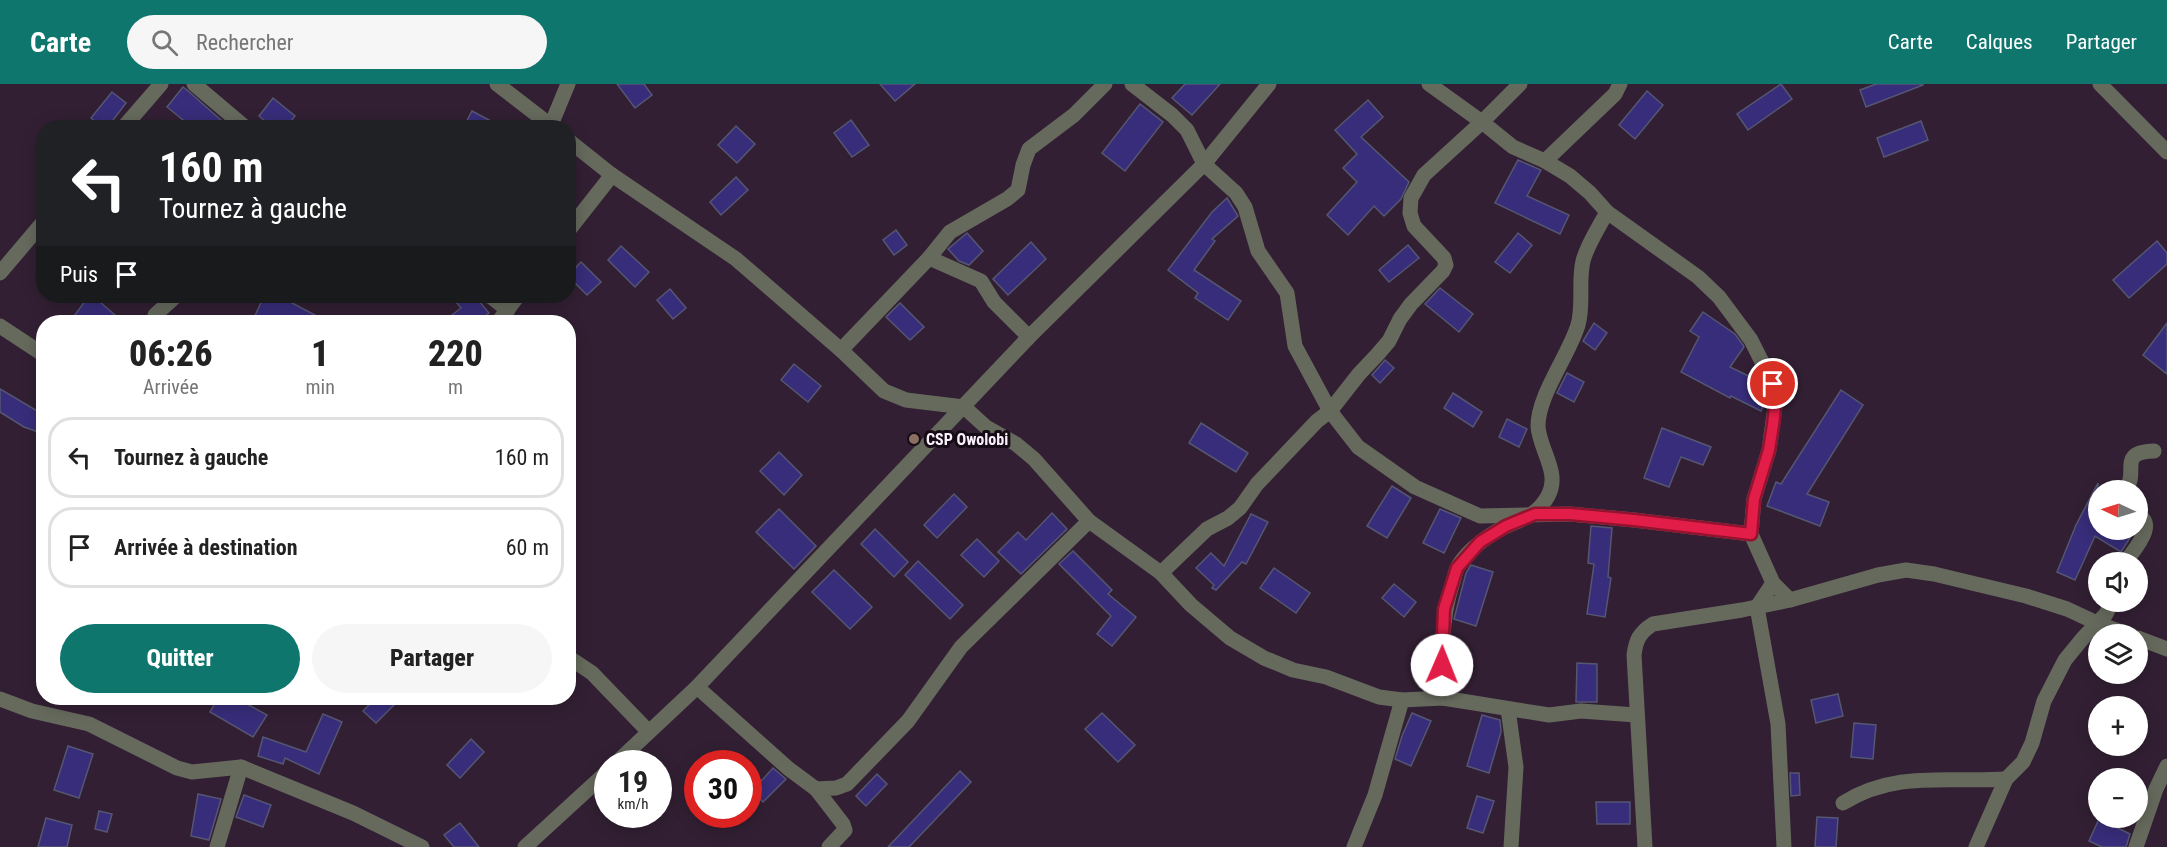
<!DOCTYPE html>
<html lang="fr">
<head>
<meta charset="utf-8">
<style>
	body { margin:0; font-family:"Roboto Condensed",sans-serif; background:#f6f6f6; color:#222; height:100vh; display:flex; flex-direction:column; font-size:22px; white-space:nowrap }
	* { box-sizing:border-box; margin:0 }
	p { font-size:20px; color:#767676 }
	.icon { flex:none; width:33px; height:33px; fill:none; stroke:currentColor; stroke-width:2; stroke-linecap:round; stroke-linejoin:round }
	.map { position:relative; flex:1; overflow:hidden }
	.drawer { position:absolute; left:36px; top:231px; width:540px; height:390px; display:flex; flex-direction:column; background:#fff; border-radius:24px; box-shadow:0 3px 15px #0003 }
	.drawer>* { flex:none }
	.banner { position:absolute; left:36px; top:36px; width:540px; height:183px; border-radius:24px; box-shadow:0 3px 15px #0003; background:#202124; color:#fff; overflow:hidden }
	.needle { width:39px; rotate:274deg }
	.tools { position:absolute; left:2088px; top:396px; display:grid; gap:12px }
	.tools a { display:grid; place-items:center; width:60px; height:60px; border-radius:50%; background:#fff; box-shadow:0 3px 15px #0003; font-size:30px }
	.speed { position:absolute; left:594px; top:666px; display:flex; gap:12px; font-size:30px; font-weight:700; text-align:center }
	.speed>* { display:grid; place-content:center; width:78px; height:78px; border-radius:50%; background:#fff; box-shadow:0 3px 15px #0003; line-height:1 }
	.speed small { font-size:15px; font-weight:400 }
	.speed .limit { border:9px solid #d22; background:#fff; color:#111 }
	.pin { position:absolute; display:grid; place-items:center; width:51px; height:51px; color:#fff; margin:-26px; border:3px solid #fff; border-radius:50%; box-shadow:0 2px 6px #0007 }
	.me { position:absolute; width:66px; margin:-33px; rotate:1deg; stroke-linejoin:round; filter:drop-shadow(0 0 4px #0008) }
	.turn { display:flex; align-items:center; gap:21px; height:126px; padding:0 24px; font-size:27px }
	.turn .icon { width:78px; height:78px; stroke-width:2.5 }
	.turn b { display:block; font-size:42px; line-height:51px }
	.then { display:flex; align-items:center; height:57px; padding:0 24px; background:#0003; gap:12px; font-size:22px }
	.eta { display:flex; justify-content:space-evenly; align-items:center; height:102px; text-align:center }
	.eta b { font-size:36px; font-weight:800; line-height:42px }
	.cta { display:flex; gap:12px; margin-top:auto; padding:12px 24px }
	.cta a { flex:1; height:69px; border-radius:36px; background:#0f766e; color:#fff; font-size:24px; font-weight:800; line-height:69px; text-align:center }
	.cta a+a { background:#f6f6f6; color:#222 }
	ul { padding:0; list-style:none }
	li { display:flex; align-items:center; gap:18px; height:81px; margin:0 12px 9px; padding:0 12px; border:3px solid #e0e0e0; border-radius:24px }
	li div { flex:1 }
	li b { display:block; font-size:22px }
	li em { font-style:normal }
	header { display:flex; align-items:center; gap:36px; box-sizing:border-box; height:84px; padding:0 30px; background:#0f766e; color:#fff }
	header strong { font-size:28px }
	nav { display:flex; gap:33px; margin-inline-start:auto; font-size:21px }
	.search { width:420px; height:54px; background:#f6f6f6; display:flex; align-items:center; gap:15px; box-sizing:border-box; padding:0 21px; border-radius:33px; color:#767676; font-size:22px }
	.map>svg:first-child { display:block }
	.building { fill:#372d7a; stroke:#555672; stroke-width:1.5 }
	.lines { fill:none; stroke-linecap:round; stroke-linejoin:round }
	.minor { stroke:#666a5d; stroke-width:15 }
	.route-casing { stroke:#92132f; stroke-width:15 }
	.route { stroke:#e11d48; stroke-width:10 }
	.education-dot { fill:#8d6e63; stroke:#150c15; stroke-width:2 }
	.labels { text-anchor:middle; stroke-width:6; stroke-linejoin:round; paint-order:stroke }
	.poi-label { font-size:16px; font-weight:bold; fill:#fdf0fd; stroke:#150c15; text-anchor:start }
</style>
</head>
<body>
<header>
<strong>Carte</strong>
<div class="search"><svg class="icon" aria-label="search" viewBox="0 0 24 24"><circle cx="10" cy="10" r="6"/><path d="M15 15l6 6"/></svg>Rechercher</div>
<nav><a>Carte</a><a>Calques</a><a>Partager</a></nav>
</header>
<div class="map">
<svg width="2167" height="763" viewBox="0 0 2167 763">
	<rect width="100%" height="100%" fill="#321f33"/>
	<g class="building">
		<path d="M 617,0 L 644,0 L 652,11 L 635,24 Z"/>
		<path d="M 880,0 L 915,0 L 895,17 Z"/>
		<path d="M 1185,0 L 1220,0 L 1192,31 L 1172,14 Z"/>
		<path d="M 1781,0 L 1792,15 L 1748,46 L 1737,30 Z"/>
		<path d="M 1876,0 L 1923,0 L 1923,1 L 1866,23 L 1860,6 Z"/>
		<path d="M 183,3 L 187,6 L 230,44 L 193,44 L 167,23 Z"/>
		<path d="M 1647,7 L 1663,21 L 1635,55 L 1619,41 Z"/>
		<path d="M 112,8 L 126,19 L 107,44 L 103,44 L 91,34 Z"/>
		<path d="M 273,14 L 295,32 L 286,44 L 273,44 L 259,32 Z"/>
		<path d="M 1368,16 L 1383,33 L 1361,53 L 1409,98 L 1401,115 L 1384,132 L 1374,122 L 1348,151 L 1327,131 L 1357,98 L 1343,84 L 1357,70 L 1335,46 Z"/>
		<path d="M 1140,20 L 1163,38 L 1125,87 L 1102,69 Z"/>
		<path d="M 472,27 L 504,44 L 463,44 Z"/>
		<path d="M 851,36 L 869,61 L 852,73 L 834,49 Z"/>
		<path d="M 1921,37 L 1928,56 L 1884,73 L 1877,54 Z"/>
		<path d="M 736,42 L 755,60 L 737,79 L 718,61 Z"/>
		<path d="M 1518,76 L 1541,86 L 1527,112 L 1569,131 L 1560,150 L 1495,119 Z"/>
		<path d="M 736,93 L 748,106 L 721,131 L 710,118 Z"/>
		<path d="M 1227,114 L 1238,132 L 1212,155 L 1215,157 L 1194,186 L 1241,217 L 1228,236 L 1195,214 L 1198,209 L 1168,186 L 1212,128 Z"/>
		<path d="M 896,146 L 907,161 L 894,171 L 883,156 Z"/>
		<path d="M 967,149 L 983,167 L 969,181 L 959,177 L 948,165 Z"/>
		<path d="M 1518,149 L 1532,161 L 1510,189 L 1495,178 Z"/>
		<path d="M 2157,157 L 2167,169 L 2167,180 L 2129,214 L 2113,196 Z"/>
		<path d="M 1031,158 L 1046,175 L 1008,211 L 993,195 Z"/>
		<path d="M 1408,161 L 1419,174 L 1389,198 L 1379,186 Z"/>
		<path d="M 621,162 L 649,188 L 635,203 L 608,176 Z"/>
		<path d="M 581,178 L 601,198 L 587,211 L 568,192 Z"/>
		<path d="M 1440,204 L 1473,230 L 1459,248 L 1425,220 Z"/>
		<path d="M 670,205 L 686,224 L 673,235 L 657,216 Z"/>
		<path d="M 89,212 L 105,212 L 100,218 L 123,238 L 82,238 L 74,232 Z"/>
		<path d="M 264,212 L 279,212 L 328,238 L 252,238 Z"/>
		<path d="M 451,212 L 475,212 L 489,229 L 477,238 L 443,238 L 461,224 Z"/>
		<path d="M 900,219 L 924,243 L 910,256 L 886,233 Z"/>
		<path d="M 1703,228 L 1735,250 L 1743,261 L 1744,263 L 1730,283 L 1761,298 L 1765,319 L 1761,327 L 1731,312 L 1730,314 L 1681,288 L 1699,253 L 1690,247 Z"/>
		<path d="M 1594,239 L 1607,249 L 1595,266 L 1583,257 Z"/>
		<path d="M 2167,239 L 2167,290 L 2143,271 Z"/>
		<path d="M 1385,276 L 1394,284 L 1380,299 L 1372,291 Z"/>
		<path d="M 794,280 L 821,302 L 808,318 L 781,296 Z"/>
		<path d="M 1567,289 L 1584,298 L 1574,318 L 1557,309 Z"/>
		<path d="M 0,305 L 44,331 L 44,350 L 24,343 L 0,328 Z"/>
		<path d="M 1841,306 L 1863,321 L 1807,410 L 1829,418 L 1820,442 L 1767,422 L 1776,398 L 1781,400 Z"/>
		<path d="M 1453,309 L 1482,328 L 1473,343 L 1444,324 Z"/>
		<path d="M 1507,335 L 1527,345 L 1519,363 L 1499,353 Z"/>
		<path d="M 1201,339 L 1248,369 L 1236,388 L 1189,359 Z"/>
		<path d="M 1662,344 L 1711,363 L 1703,381 L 1681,373 L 1669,403 L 1644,394 Z"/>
		<path d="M 779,368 L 802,391 L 784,411 L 760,387 Z"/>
		<path d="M 2098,399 L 2098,446 L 2135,446 L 2121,468 L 2095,452 L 2075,496 L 2057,488 L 2076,441 Z"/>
		<path d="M 1392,402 L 1411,414 L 1387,454 L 1367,442 Z"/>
		<path d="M 954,410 L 967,423 L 937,454 L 924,441 Z"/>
		<path d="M 779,425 L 816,462 L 794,485 L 756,448 Z"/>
		<path d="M 1440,425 L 1461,434 L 1444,469 L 1423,459 Z"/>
		<path d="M 1052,429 L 1067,445 L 1021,490 L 998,468 L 1018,448 L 1026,456 Z"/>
		<path d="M 1251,430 L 1268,438 L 1246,480 L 1242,478 L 1216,506 L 1212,504 L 1214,501 L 1196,484 L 1211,469 L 1224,482 Z"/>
		<path d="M 1591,442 L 1612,444 L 1608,493 L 1611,494 L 1605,533 L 1587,530 L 1594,480 L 1588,479 Z"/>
		<path d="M 875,445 L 908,478 L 894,493 L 861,460 Z"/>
		<path d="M 977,455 L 999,477 L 984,493 L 961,471 Z"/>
		<path d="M 1073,467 L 1112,506 L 1108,510 L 1136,533 L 1112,562 L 1097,550 L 1111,532 L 1059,480 Z"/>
		<path d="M 918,477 L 963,521 L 950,535 L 905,491 Z"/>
		<path d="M 1471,481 L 1493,488 L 1476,542 L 1454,535 L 1466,489 Z"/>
		<path d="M 1274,484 L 1310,509 L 1296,529 L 1260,504 Z"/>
		<path d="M 834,486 L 872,523 L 850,545 L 812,508 Z"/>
		<path d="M 1394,500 L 1416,518 L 1404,533 L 1382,514 Z"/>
		<path d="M 1577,579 L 1597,580 L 1597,618 L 1576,618 Z"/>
		<path d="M 1838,610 L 1843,632 L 1816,639 L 1811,616 Z"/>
		<path d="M 218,614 L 236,614 L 267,631 L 253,653 L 210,628 Z"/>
		<path d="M 376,614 L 401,614 L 376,639 L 363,627 Z"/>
		<path d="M 1102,629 L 1135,661 L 1118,678 L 1085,645 Z"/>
		<path d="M 1412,629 L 1431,637 L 1411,682 L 1395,675 L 1402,652 Z"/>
		<path d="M 323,630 L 342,638 L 319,690 L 285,674 L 283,680 L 258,672 L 263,653 L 306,668 Z"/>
		<path d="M 1482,631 L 1500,636 L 1501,648 L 1489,689 L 1467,682 Z"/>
		<path d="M 1854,639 L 1876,641 L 1873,675 L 1851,673 Z"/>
		<path d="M 471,655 L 484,668 L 460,694 L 447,681 Z"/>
		<path d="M 68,662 L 93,670 L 79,714 L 54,706 Z"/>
		<path d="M 773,684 L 786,695 L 763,718 L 752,707 Z"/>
		<path d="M 960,687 L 971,698 L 909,763 L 888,763 Z"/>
		<path d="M 1790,689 L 1799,689 L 1800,711 L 1791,712 Z"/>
		<path d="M 877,690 L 887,700 L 866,722 L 856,712 Z"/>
		<path d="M 198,710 L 221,715 L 209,756 L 191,752 Z"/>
		<path d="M 244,711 L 271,721 L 263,743 L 236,733 Z"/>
		<path d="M 1477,712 L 1494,717 L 1483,749 L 1467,744 Z"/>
		<path d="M 1596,718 L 1630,718 L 1630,740 L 1597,740 Z"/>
		<path d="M 99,727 L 112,730 L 107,748 L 95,745 Z"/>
		<path d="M 1817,733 L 1838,734 L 1836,763 L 1815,763 Z"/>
		<path d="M 46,734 L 72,741 L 67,763 L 38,763 Z"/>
		<path d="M 2099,735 L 2130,750 L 2126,763 L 2102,763 L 2089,757 Z"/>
		<path d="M 460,739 L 479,763 L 454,763 L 444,751 Z"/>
	</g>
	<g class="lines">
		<g class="minor">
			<path d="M 194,0 L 246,44"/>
			<path d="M 497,0 L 554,44"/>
			<path d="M 1132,0 L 1172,31 L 1187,46 L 1204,80 L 1236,109 L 1245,123 L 1258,167 L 1287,209 L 1295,262 L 1330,327 L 1358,363 L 1415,403 L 1480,432 L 1570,430 L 1634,436 L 1751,450"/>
			<path d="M 1429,0 L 1482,38 L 1513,63 L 1545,77 L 1570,92 L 1590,109 L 1607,128 L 1698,193 L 1719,213 L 1751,256 L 1773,300 L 1775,323 L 1769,366 L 1754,415 L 1751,450 L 1773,499 L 1790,516"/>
			<path d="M 2100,0 L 2167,68"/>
			<path d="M 551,41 L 568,0"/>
			<path d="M 123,44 L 161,0"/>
			<path d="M 568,56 L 612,91 L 736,175 L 841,266 L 884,307 L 906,316 L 964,323 L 986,343 L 1016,360 L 1034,375 L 1089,437 L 1161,489 L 1191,521 L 1230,554 L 1264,574 L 1293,586 L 1326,593 L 1379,613 L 1402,616 L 1443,614 L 1549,631 L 1581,627 L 1636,631"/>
			<path d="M 1545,77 L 1615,10 L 1620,0"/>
			<path d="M 568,147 L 612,91"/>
			<path d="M 929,174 L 981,197 L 994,218 L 1029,253"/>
			<path d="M 0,189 L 44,137"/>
			<path d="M 490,212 L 508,226"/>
			<path d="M 155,231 L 176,212"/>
			<path d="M 498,238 L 518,212"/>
			<path d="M 0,242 L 44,271"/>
			<path d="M 841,266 L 929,174 L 950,148 L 1007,115 L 1018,106 L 1023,81 L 1029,65 L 1074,31 L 1105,0"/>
			<path d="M 2126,406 C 2139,387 2117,368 2154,367"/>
			<path d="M 2126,478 C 2133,466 2158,441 2138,431"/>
			<path d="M 1161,489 L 1207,445 L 1228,434 L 1240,424 L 1257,400 L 1317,337 L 1330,327 L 1359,290 L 1377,271 L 1389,257 L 1400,235 L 1411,220 L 1443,187 L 1446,181 L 1444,174 L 1414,142 L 1410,129 L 1411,114 L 1424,91 L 1482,38 L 1520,0"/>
			<path d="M 1773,499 L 1757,523 L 1778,640 L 1784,763"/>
			<path d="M 2138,554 L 2167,565"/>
			<path d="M 568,573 L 592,589 L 648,647"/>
			<path d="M 697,603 L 789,685 L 816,705"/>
			<path d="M 1443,614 C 1442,575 1440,539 1452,501 C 1454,496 1455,489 1457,484 C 1466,468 1482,456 1497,447 C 1518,435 1535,435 1548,412 C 1561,389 1539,365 1538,342 C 1538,311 1569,271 1578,241 C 1584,220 1578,198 1583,177 C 1587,161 1599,143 1607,128"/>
			<path d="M 0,615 L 32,627 L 89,640 L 177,684 L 192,688 L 241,683 L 353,729 L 422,763"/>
			<path d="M 1508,625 L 1516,683 L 1511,763"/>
			<path d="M 615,680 L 697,603 L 1029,253 L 1204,80 L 1269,0"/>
			<path d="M 1843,719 C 1896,686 1948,699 2006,695"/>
			<path d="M 217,763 L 241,683"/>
			<path d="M 525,763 L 608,687"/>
			<path d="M 829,763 L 845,746 L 843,740 L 816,705 L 836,704 L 847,700 L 908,637 L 961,563 L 1089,437"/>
			<path d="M 1354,763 L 1375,711 L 1402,616"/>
			<path d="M 1645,763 L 1634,571 C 1636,556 1639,549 1653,540 L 1742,526 L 1790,516 L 1878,491 L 1906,486 L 1934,490 L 2026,512 L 2067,525 L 2097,539 L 2127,550"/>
			<path d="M 1976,763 L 2006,695 L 2023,678 L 2032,659 L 2044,617 L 2065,576 L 2083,554 L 2106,530 L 2112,518"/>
			<path d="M 2136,763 L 2156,705 L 2167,682"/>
		</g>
	</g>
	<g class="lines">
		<defs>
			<path id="route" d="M 1442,581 L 1444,525 L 1457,484 L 1480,458 L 1506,442 L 1535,430 L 1570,430 L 1634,436 L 1751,450 L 1754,415 L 1769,366 L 1773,341 L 1775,323 L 1773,300"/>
		</defs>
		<use href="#route" class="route-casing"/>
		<use href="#route" class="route"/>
	</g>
	<circle class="education-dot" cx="914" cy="355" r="6"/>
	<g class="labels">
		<g class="poi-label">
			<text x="926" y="361">CSP Owolobi</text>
		</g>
	</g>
</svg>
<div class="tools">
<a><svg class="needle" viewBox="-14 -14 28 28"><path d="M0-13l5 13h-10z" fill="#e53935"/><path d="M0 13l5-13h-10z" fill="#767676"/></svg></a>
<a><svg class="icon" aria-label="sound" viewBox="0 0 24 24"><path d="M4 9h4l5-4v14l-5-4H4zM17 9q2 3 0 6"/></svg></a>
<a><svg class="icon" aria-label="layers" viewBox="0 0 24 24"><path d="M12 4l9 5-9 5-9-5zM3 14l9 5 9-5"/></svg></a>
<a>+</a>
<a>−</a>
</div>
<div class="speed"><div>19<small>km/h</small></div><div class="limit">30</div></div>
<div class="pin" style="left:1773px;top:300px;background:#d93025"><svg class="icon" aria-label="arrive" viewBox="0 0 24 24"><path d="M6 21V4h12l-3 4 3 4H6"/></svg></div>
<svg class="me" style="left:1442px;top:581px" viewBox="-20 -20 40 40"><circle r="19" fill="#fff"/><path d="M0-13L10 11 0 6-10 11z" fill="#e11d48"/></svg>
<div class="banner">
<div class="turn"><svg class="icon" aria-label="left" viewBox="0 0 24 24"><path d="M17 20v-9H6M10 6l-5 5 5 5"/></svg><div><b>160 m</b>Tournez à gauche</div></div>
<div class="then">Puis<svg class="icon" aria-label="arrive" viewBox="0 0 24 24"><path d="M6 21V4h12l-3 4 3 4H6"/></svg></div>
</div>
<section class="drawer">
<div class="eta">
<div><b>06:26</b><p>Arrivée</p></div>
<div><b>1</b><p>min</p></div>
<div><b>220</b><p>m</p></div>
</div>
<ul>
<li><svg class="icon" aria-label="left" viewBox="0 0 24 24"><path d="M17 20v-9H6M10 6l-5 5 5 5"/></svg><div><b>Tournez à gauche</b></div><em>160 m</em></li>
<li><svg class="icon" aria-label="arrive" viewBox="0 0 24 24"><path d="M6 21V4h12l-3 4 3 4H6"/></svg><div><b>Arrivée à destination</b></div><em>60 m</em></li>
</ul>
<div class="cta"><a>Quitter</a><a>Partager</a></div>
</section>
</div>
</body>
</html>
